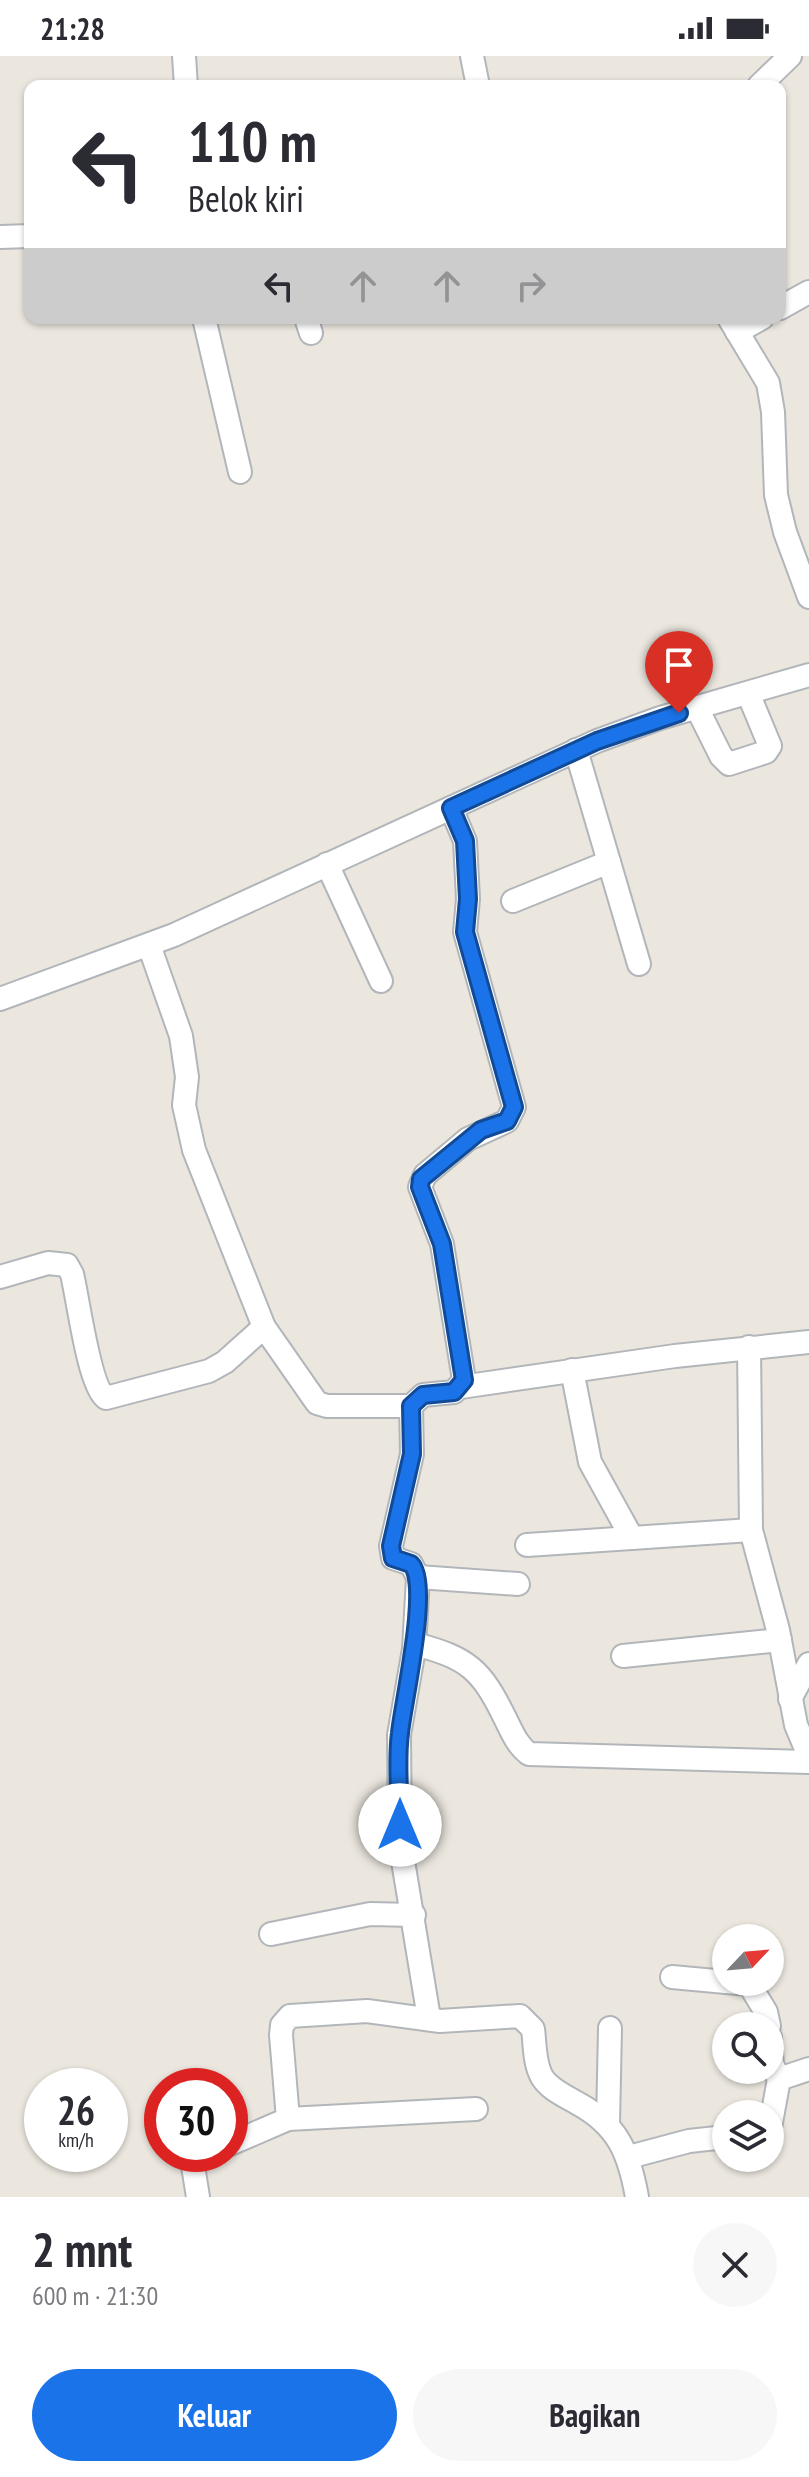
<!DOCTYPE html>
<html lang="id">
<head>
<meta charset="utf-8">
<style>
	body { margin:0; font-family:"PT Sans Narrow",sans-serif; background:#f7f7f7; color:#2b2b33; height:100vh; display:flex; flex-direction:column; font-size:30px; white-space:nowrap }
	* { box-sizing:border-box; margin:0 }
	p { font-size:26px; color:#7c7c81 }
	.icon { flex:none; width:44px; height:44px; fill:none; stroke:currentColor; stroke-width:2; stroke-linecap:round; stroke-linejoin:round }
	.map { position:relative; height:2141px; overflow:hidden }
	.drawer { display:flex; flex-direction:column; background:#fff; flex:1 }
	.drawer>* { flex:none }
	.guide { position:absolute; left:24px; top:24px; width:762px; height:244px; border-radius:16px; box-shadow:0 2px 6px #0004; background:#fff; color:#2b2b33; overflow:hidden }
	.needle { width:52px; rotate:64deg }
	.fabs { position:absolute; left:712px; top:1868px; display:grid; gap:16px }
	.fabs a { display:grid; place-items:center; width:72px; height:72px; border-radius:50%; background:#fff; box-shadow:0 2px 6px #0004; font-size:40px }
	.speed { position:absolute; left:24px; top:2012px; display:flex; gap:16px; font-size:40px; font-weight:700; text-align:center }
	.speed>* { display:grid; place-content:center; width:104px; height:104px; border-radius:50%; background:#fff; box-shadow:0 2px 6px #0004; line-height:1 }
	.speed small { font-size:20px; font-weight:400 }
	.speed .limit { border:12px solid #d22; background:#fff; color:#111 }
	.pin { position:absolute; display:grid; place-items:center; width:68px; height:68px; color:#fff; margin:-82px -34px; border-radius:50% 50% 50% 0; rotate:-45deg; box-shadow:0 0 8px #0007 }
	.pin .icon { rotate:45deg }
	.me { position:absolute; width:88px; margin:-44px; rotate:0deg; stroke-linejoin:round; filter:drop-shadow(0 0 6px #0008) }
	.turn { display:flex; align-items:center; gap:28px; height:168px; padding:0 32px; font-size:36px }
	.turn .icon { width:104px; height:104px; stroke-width:2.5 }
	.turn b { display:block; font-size:56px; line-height:68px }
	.lanes { display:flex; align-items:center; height:76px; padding:0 32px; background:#0003; justify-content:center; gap:40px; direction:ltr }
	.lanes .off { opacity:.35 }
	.round { display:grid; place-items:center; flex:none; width:84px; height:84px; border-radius:42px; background:#f7f7f7 }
	.headline { display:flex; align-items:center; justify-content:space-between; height:136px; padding:0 32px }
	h1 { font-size:48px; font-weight:600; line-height:60px }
	.action { display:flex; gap:16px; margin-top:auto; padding:16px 32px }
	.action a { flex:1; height:92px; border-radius:48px; background:#1a73e8; color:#fff; font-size:32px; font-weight:600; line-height:92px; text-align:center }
	.action a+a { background:#f7f7f7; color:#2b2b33 }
	.status { display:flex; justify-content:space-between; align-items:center; height:56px; padding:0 40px; background:#fff; direction:ltr }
	.status svg { height:22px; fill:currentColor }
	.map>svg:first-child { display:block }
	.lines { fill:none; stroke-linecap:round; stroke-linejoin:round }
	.minor-casing { stroke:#b2b6ba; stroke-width:26 }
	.minor { stroke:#fff; stroke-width:22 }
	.route-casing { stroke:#114b97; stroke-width:20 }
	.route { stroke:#1a73e8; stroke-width:14 }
</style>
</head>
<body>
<div class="status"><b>21:28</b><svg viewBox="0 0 49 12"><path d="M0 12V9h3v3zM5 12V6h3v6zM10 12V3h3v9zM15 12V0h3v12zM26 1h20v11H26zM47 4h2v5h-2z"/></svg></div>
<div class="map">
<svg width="809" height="2141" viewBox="0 0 809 2141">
	<rect width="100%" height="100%" fill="#ebe7df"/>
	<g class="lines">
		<defs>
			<g id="minor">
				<path d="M 184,0 L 186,30"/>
				<path d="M 472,0 L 478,30"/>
				<path d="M 759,30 L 790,0"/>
				<path d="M 0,181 L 30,180"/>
				<path d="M 780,252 L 809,236"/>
				<path d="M 204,262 L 240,416"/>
				<path d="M 306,262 L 311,277"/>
				<path d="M 729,262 L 768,327 L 773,356 L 776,439 L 785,476 L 809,541"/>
				<path d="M 737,276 L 762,262"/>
				<path d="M 697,652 L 721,700 L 729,708 L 766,696 L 770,690 L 748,637"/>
				<path d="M 576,694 L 639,908"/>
				<path d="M 327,808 L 381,925"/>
				<path d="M 513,845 L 609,806"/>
				<path d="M 149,889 L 181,980 L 187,1021 L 184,1049 L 194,1094 L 264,1271 L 317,1347 L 327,1350 L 411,1350"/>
				<path d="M 0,943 L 174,879 L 597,685 L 660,662 L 809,619"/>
				<path d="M 0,1221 L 48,1207 L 67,1209 L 72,1218 C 78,1242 89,1331 106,1342 L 209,1315 L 225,1306 L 264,1271"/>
				<path d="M 749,1291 L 751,1474 L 778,1574 L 796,1669 L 809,1700"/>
				<path d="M 572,1314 L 590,1406 L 632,1482"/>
				<path d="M 461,1331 L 675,1300 L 809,1286"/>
				<path d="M 527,1489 L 751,1474"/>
				<path d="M 418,1521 L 518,1528"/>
				<path d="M 415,1588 C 468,1602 481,1613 505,1662 C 512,1676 517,1689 529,1698 L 809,1706"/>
				<path d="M 623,1600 L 780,1584"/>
				<path d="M 790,1643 L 809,1608"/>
				<path d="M 271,1878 L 370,1858 L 414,1859"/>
				<path d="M 672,1921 L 726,1926"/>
				<path d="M 726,1926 L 749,1928 L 766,1956 L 769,1970"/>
				<path d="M 429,1962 L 400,1787 L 399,1679 L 414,1593 L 418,1521 L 411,1508 L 393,1502 L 391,1490 L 412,1398 L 411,1350 L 423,1339 L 454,1336 L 464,1324 L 442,1188 L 420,1131 L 425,1119 L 468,1083 L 507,1065 L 514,1051 L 465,876 L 468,843 L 465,785 L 451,752"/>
				<path d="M 770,1981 L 772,2008 L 779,2023"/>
				<path d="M 288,2063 L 476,2053"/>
				<path d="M 608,2068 L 610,1972"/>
				<path d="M 770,2072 L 779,2023 L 809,2013"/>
				<path d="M 230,2088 L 288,2063 L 281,1979 L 282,1969 L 290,1960 L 367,1955 L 440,1965 L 520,1960 L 533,1973 C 535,1988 534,2007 542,2021 C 549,2033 565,2040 577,2047 C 618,2069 629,2097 637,2141"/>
				<path d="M 629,2101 L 689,2085 L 726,2081"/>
				<path d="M 198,2141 L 193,2110 L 203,2098"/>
			</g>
		</defs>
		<use href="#minor" class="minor-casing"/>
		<use href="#minor" class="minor"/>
	</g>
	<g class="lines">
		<defs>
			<path id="route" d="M 400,1769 C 400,1739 396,1707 400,1677 C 403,1646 431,1528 411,1508 L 393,1502 L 391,1490 L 412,1398 L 411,1350 L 423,1339 L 454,1336 L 464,1324 L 442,1188 L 420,1131 L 421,1123 L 481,1074 L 507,1065 L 514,1051 L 465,876 L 468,843 L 465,785 L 451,752 L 597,685 L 679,657"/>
		</defs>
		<use href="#route" class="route-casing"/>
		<use href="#route" class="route"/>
	</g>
</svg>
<div class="fabs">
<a><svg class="needle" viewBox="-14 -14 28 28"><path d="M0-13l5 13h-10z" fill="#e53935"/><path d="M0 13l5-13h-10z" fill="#7c7c81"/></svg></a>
<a><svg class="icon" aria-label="search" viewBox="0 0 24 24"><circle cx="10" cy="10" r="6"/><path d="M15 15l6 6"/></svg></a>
<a><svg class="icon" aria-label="layers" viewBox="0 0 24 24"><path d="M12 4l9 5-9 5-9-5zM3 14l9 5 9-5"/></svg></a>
</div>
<div class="speed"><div>26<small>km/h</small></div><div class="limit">30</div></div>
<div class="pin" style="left:679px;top:657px;background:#d93025"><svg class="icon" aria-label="arrive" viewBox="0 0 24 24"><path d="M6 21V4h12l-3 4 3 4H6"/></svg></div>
<svg class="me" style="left:400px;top:1769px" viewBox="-20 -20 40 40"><circle r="19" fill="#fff"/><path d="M0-13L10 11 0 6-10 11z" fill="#1a73e8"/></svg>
<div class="guide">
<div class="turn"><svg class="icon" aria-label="left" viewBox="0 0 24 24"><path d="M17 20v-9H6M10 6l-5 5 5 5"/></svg><div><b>110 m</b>Belok kiri</div></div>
<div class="lanes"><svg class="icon" aria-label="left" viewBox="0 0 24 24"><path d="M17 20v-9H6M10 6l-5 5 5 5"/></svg><svg class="icon off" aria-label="ahead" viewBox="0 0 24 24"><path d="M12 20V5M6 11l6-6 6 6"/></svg><svg class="icon off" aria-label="ahead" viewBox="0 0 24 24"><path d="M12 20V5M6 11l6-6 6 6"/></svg><svg class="icon off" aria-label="right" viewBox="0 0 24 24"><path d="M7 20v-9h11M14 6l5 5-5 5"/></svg></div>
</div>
</div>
<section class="drawer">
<div class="headline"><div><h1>2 mnt</h1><p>600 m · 21:30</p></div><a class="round"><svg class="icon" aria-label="close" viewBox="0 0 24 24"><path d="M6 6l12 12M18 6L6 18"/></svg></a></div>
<div class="action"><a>Keluar</a><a>Bagikan</a></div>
</section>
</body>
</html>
